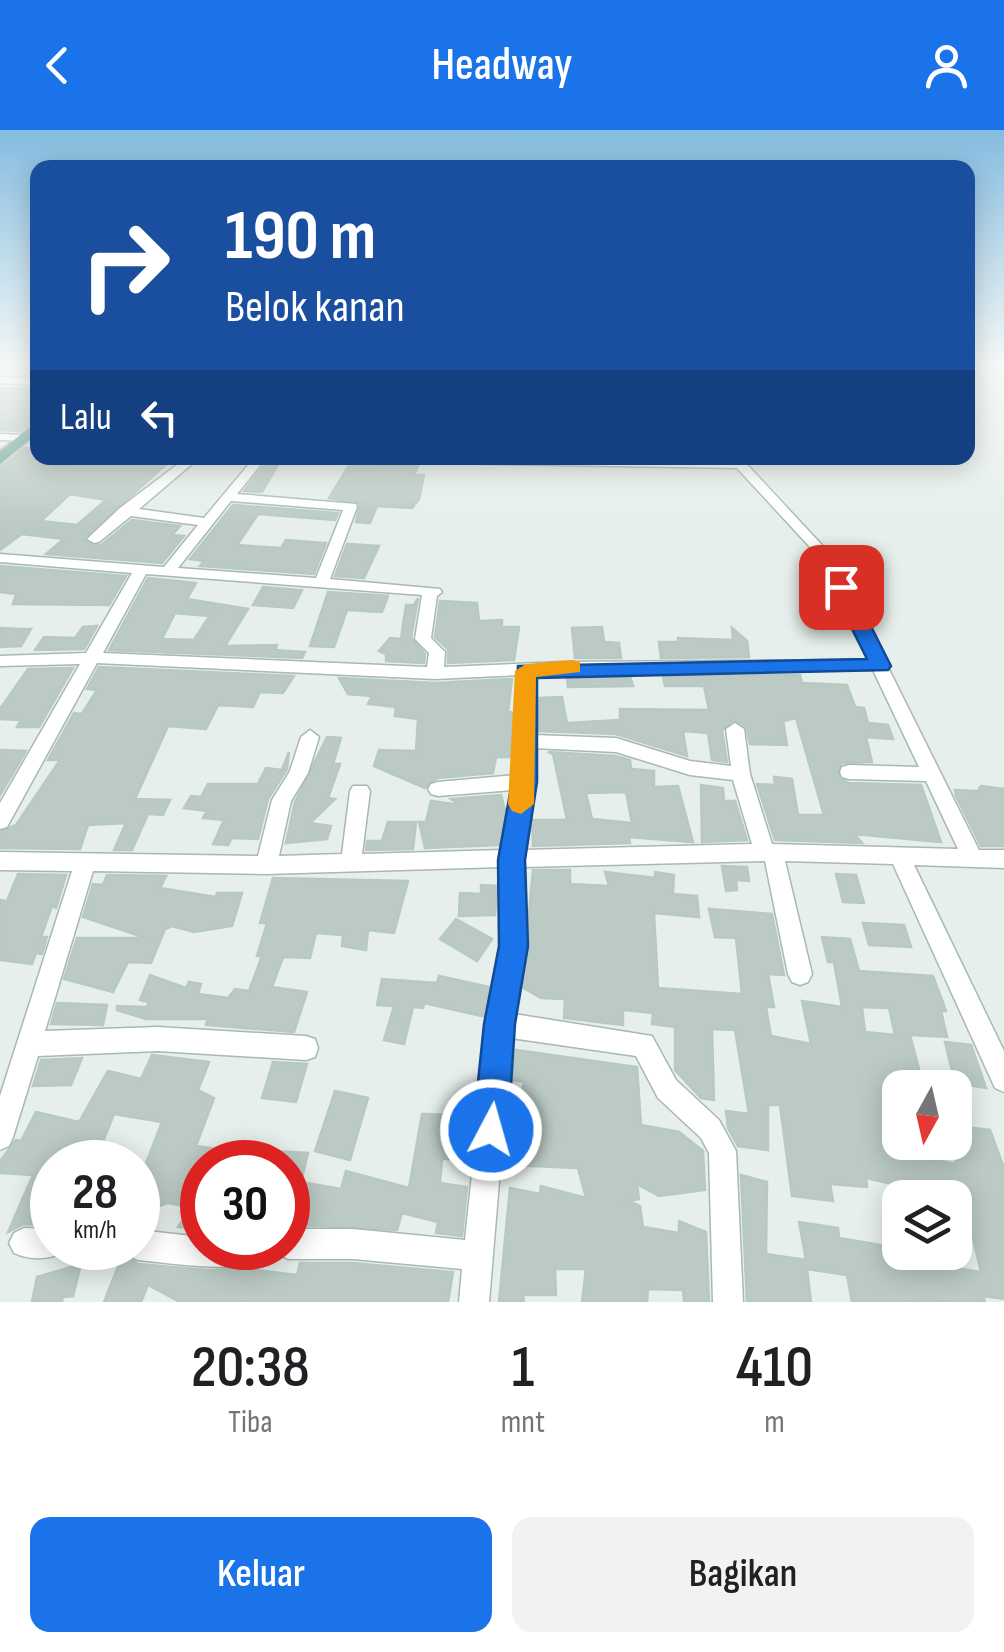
<!DOCTYPE html>
<html lang="id">
<head>
<meta charset="utf-8">
<style>
	body { margin:0; font-family:"Sofia Sans Condensed",sans-serif; background:#f2f2f2; color:#202124; height:100vh; display:flex; flex-direction:column; font-size:38px; white-space:nowrap }
	* { box-sizing:border-box; margin:0 }
	p { font-size:32px; color:#757577 }
	.icon { flex:none; width:55px; height:55px; fill:none; stroke:currentColor; stroke-width:2; stroke-linecap:round; stroke-linejoin:round }
	.map { position:relative; height:1172px; overflow:hidden }
	.details { display:flex; flex-direction:column; background:#fff; flex:1 }
	.details>* { flex:none }
	.top-card { position:absolute; left:30px; top:30px; width:945px; height:305px; border-radius:20px; box-shadow:0 5px 25px #0003; background:#1a4fa0; color:#fff; overflow:hidden }
	.needle { width:65px; rotate:188deg }
	.tools { position:absolute; left:882px; top:940px; display:grid; gap:20px }
	.tools a { display:grid; place-items:center; width:90px; height:90px; border-radius:20px; background:#fff; box-shadow:0 5px 25px #0003; font-size:50px }
	.speed { position:absolute; left:30px; top:1010px; display:flex; gap:20px; font-size:50px; font-weight:700; text-align:center }
	.speed>* { display:grid; place-content:center; width:130px; height:130px; border-radius:50%; background:#fff; box-shadow:0 5px 25px #0003; line-height:1 }
	.speed small { font-size:25px; font-weight:400 }
	.speed .limit { border:15px solid #d22; background:#fff; color:#111 }
	.pin { position:absolute; display:grid; place-items:center; width:85px; height:85px; color:#fff; margin:-42px; border-radius:20px; box-shadow:0 5px 15px #0006 }
	.me { position:absolute; width:110px; margin:-55px; rotate:6deg; stroke-linejoin:round; filter:drop-shadow(0 0 8px #0008) }
	.turn { display:flex; align-items:center; gap:35px; height:210px; padding:0 30px; font-size:45px }
	.turn .icon { width:130px; height:130px; stroke-width:2.5 }
	.turn b { display:block; font-size:70px; line-height:85px }
	.then { display:flex; align-items:center; height:95px; padding:0 30px; background:#0003; gap:20px; font-size:38px }
	.eta { display:flex; justify-content:space-evenly; align-items:center; height:170px; text-align:center }
	.eta b { font-size:60px; font-weight:600; line-height:70px }
	.primary-button { display:flex; gap:20px; margin-top:auto; padding:20px 30px }
	.primary-button a { flex:1; height:115px; border-radius:20px; background:#1a73e8; color:#fff; font-size:40px; font-weight:600; line-height:115px; text-align:center }
	.primary-button a+a { background:#f2f2f2; color:#202124 }
	header { display:flex; justify-content:space-between; align-items:center; height:130px; padding:0 30px; background:#1a73e8; color:#fff; font-size:45px; font-weight:600 }
	.map>svg:first-child { display:block }
	.building { fill:#bbcac4; stroke:#b8c9c2; stroke-width:2.5; fill-rule:evenodd }
	.lines { fill:none; stroke-linecap:round; stroke-linejoin:round }
	.minor-casing { stroke:#a8b8b2; stroke-width:3 }
	.major-casing { stroke:#c2cac8; stroke-width:4 }
	.minor { fill:#fff; fill-rule:evenodd }
	.major { fill:#6aa596; fill-rule:evenodd }
	.route { fill:#1a73e8; stroke:#114b97; stroke-width:2.5 }
	.slow { fill:#f59e0b }
</style>
</head>
<body>
<header><svg class="icon" aria-label="back" viewBox="0 0 24 24"><path d="M15 5l-7 7 7 7"/></svg>Headway<svg class="icon" aria-label="person" viewBox="0 0 24 24"><circle cx="12" cy="8" r="4"/><path d="M4 21q1-7 8-7t8 7"/></svg></header>
<div class="map">
<svg width="1004" height="1172" viewBox="0 0 1004 1172">
	<rect width="100%" height="100%" fill="#e6efeb"/>
	<g class="building">
		<path d="M 0,258 L 38,259 L 38,288 L 19,301 L 0,300 Z"/>
		<path d="M 25,318 L 38,319 L 38,328 L 173,328 L 83,409 L 100,416 L 132,390 L 180,396 L 172,405 L 184,406 L 162,433 L 46,424 L 64,409 L 22,404 L 0,420 L 0,338 ZM 70,364 L 106,370 L 77,395 L 41,391 Z"/>
		<path d="M 270,328 L 282,328 L 262,362 L 244,361 Z"/>
		<path d="M 359,328 L 372,328 L 382,336 L 418,336 L 414,345 L 424,345 L 419,369 L 412,378 L 377,376 L 370,393 L 356,392 L 360,373 L 329,368 L 351,332 L 360,333 Z"/>
		<path d="M 233,375 L 338,383 L 335,390 L 258,384 L 237,415 L 281,418 L 286,410 L 326,413 L 314,444 L 200,436 L 204,431 L 190,429 Z"/>
		<path d="M 347,414 L 379,416 L 364,448 L 335,446 Z"/>
		<path d="M 0,436 L 126,446 L 109,475 L 13,474 L 16,464 L 0,462 Z"/>
		<path d="M 148,448 L 196,453 L 187,469 L 248,479 L 225,516 L 277,515 L 275,520 L 305,522 L 302,528 L 109,520 ZM 216,476 L 194,510 L 162,509 L 175,483 L 209,486 Z"/>
		<path d="M 263,457 L 302,460 L 293,478 L 253,475 Z"/>
		<path d="M 328,462 L 388,466 L 382,482 L 347,480 L 334,517 L 310,516 Z"/>
		<path d="M 418,468 L 411,508 L 425,524 L 424,533 L 386,531 L 386,524 L 379,521 L 390,508 L 401,509 L 406,475 L 414,475 Z"/>
		<path d="M 440,471 L 477,473 L 479,491 L 502,490 L 502,497 L 519,497 L 514,530 L 448,533 L 448,519 L 435,507 Z"/>
		<path d="M 97,496 L 84,519 L 35,520 L 44,507 L 75,508 L 83,497 Z"/>
		<path d="M 602,497 L 604,512 L 619,513 L 621,528 L 575,528 L 572,498 Z"/>
		<path d="M 0,498 L 18,499 L 31,499 L 21,516 L 0,517 Z"/>
		<path d="M 732,498 L 747,511 L 749,527 L 661,528 L 659,512 L 678,512 L 678,508 L 733,510 Z"/>
		<path d="M 99,537 L 294,546 L 283,563 L 260,562 L 253,577 L 218,575 L 206,599 L 168,596 L 135,669 L 170,670 L 163,685 L 148,684 L 132,720 L 114,720 L 126,693 L 88,695 L 80,719 L 0,718 L 0,702 L 16,695 L 60,630 L 48,630 L 74,583 L 82,584 L 97,560 L 87,559 Z"/>
		<path d="M 73,538 L 39,597 L 17,597 L 21,590 L 0,589 L 0,579 L 28,539 Z"/>
		<path d="M 800,545 L 802,553 L 847,555 L 855,577 L 864,578 L 868,593 L 888,595 L 893,609 L 866,607 L 872,632 L 841,633 L 839,648 L 849,653 L 921,655 L 941,712 L 854,704 L 862,713 L 775,710 L 757,654 L 775,655 L 774,647 L 792,649 L 798,685 L 824,685 L 796,588 L 783,591 L 787,615 L 750,614 L 746,596 L 733,590 L 722,600 L 727,632 L 712,630 L 708,603 L 683,601 L 687,626 L 616,604 L 538,601 L 538,568 L 562,567 L 567,593 L 620,590 L 620,579 L 709,580 L 704,556 L 665,556 L 663,546 Z"/>
		<path d="M 567,547 L 630,547 L 633,556 L 568,557 Z"/>
		<path d="M 339,548 L 435,553 L 512,549 L 508,581 L 513,583 L 511,627 L 496,627 L 493,643 L 437,648 L 425,658 L 374,636 L 379,620 L 416,621 L 418,589 L 395,586 L 396,577 L 368,574 L 372,566 L 348,564 Z"/>
		<path d="M 327,607 L 341,608 L 333,634 L 340,634 L 328,668 L 335,669 L 310,693 L 331,696 L 327,709 L 286,713 L 295,672 Z"/>
		<path d="M 0,620 L 26,621 L 0,665 Z"/>
		<path d="M 289,622 L 287,639 L 268,669 L 258,709 L 232,708 L 228,715 L 213,714 L 224,690 L 203,688 L 207,681 L 184,678 L 191,666 L 201,667 L 208,654 L 258,654 L 266,638 L 282,640 Z"/>
		<path d="M 548,622 L 615,626 L 630,630 L 631,639 L 654,641 L 654,657 L 678,656 L 693,712 L 629,707 L 630,713 L 533,716 L 532,690 L 567,690 L 553,624 ZM 626,662 L 632,693 L 592,689 L 586,663 Z"/>
		<path d="M 701,655 L 723,658 L 724,671 L 735,671 L 747,710 L 702,712 Z"/>
		<path d="M 981,656 L 1004,659 L 1004,716 L 981,716 L 956,666 L 955,660 L 978,661 Z"/>
		<path d="M 501,665 L 506,684 L 500,715 L 425,718 L 419,692 L 426,692 L 431,671 L 460,675 L 451,669 Z"/>
		<path d="M 388,692 L 416,692 L 413,719 L 366,720 L 367,711 L 382,711 Z"/>
		<path d="M 722,736 L 747,737 L 749,751 L 736,750 L 737,760 L 726,761 Z"/>
		<path d="M 533,740 L 570,740 L 570,754 L 609,756 L 605,742 L 655,748 L 655,742 L 674,745 L 673,764 L 697,766 L 699,787 L 654,783 L 658,858 L 742,864 L 736,808 L 715,807 L 709,779 L 772,784 L 784,845 L 768,844 L 774,877 L 766,877 L 771,906 L 811,914 L 802,871 L 842,877 L 834,832 L 828,832 L 822,807 L 850,809 L 859,841 L 933,846 L 946,881 L 941,881 L 947,907 L 910,905 L 924,958 L 900,958 L 900,995 L 880,993 L 885,1021 L 957,1034 L 949,1012 L 955,1012 L 955,996 L 990,1000 L 1004,1038 L 1004,1169 L 983,1166 L 985,1172 L 852,1172 L 847,1145 L 807,1139 L 811,1172 L 747,1172 L 741,1045 L 767,1052 L 766,1124 L 806,1130 L 799,1092 L 838,1098 L 839,1108 L 881,1115 L 884,1132 L 934,1129 L 936,1135 L 981,1142 L 971,1100 L 955,1098 L 955,1068 L 866,1048 L 867,1057 L 830,1054 L 833,1071 L 792,1066 L 780,975 L 768,975 L 768,1020 L 738,1016 L 728,998 L 726,981 L 749,984 L 735,900 L 712,899 L 714,970 L 701,968 L 675,940 L 675,897 L 652,894 L 653,883 L 623,880 L 623,895 L 564,888 L 565,869 L 541,868 L 522,857 ZM 862,877 L 889,878 L 895,905 L 865,902 Z"/>
		<path d="M 18,744 L 66,745 L 56,778 L 52,776 L 41,807 L 47,807 L 42,824 L 36,823 L 32,834 L 0,830 L 0,770 L 7,771 Z"/>
		<path d="M 836,744 L 856,745 L 864,773 L 843,772 Z"/>
		<path d="M 107,745 L 166,746 L 160,758 L 216,767 L 217,763 L 242,763 L 232,796 L 194,802 L 172,796 L 165,799 L 151,833 L 128,832 L 113,862 L 64,849 L 77,808 L 146,808 L 83,787 L 93,754 L 103,755 Z"/>
		<path d="M 273,748 L 408,751 L 394,803 L 368,800 L 366,820 L 342,816 L 343,805 L 316,803 L 310,828 L 283,827 L 272,857 L 307,862 L 294,902 L 206,895 L 208,889 L 146,889 L 117,880 L 117,876 L 148,877 L 148,872 L 140,870 L 150,845 L 186,858 L 189,852 L 201,854 L 198,864 L 228,868 L 235,859 L 249,861 L 262,826 L 257,826 L 267,793 L 260,793 Z"/>
		<path d="M 481,755 L 497,756 L 495,785 L 459,786 L 460,763 L 481,764 Z"/>
		<path d="M 456,789 L 492,809 L 477,831 L 440,809 Z"/>
		<path d="M 863,793 L 904,795 L 911,817 L 869,815 Z"/>
		<path d="M 439,846 L 489,857 L 486,887 L 424,873 L 423,878 L 413,877 L 404,914 L 384,910 L 394,876 L 377,875 L 382,849 L 437,853 Z"/>
		<path d="M 57,873 L 107,875 L 103,895 L 51,894 Z"/>
		<path d="M 945,912 L 971,915 L 986,958 L 955,953 Z"/>
		<path d="M 516,920 L 637,937 L 641,995 L 679,1002 L 703,1021 L 705,1060 L 659,1066 L 637,1054 L 639,1069 L 628,1071 L 640,1076 L 643,1097 L 679,1103 L 679,1091 L 706,1102 L 709,1172 L 684,1172 L 683,1160 L 648,1159 L 647,1172 L 582,1172 L 586,1139 L 555,1139 L 556,1165 L 523,1165 L 524,1172 L 499,1172 L 510,1058 L 540,1064 L 541,1056 L 586,1068 L 578,1038 L 506,1035 L 509,994 L 517,995 L 524,952 L 513,950 Z"/>
		<path d="M 152,925 L 209,932 L 198,960 L 214,968 L 196,1016 L 218,1019 L 214,1032 L 202,1032 L 202,1099 L 178,1097 L 192,1077 L 167,1073 L 138,1085 L 138,1054 L 162,992 L 114,984 L 95,1032 L 52,1032 L 52,1076 L 45,1095 L 24,1094 L 8,1102 L 33,1045 L 0,1043 L 0,1031 L 16,1010 L 21,1011 L 36,982 L 79,992 L 108,941 L 141,949 Z"/>
		<path d="M 82,928 L 71,955 L 33,956 L 41,930 Z"/>
		<path d="M 273,932 L 307,934 L 296,972 L 262,968 Z"/>
		<path d="M 335,961 L 368,968 L 350,1030 L 315,1021 Z"/>
		<path d="M 422,984 L 456,985 L 453,1029 L 442,1029 L 440,1053 L 467,1057 L 462,1106 L 436,1103 L 438,1092 L 402,1083 L 397,1100 L 299,1095 L 303,1080 L 288,1078 L 288,1032 L 254,1032 L 258,1020 L 308,1023 L 301,1052 L 341,1059 L 346,1041 L 409,1058 Z"/>
		<path d="M 123,1124 L 138,1134 L 207,1140 L 248,1139 L 297,1145 L 300,1133 L 353,1133 L 453,1142 L 448,1172 L 180,1172 L 148,1155 L 141,1172 L 104,1172 Z"/>
		<path d="M 81,1134 L 73,1166 L 63,1167 L 62,1172 L 32,1172 L 37,1147 Z"/>
	</g>
	<g class="lines">
		<defs>
			<g id="minor">
				<path d="M 0,233 L 38,233 L 38,239 L 2,236 Z"/>
				<path d="M 0,247 L 38,249 L 38,255 L 0,253 Z"/>
				<path d="M 0,304 L 24,305 L 30,308 L 24,311 L 0,310 Z"/>
				<path d="M 186,328 L 199,328 L 139,379 L 204,388 L 254,328 L 266,328 L 237,364 L 356,374 L 357,377 L 330,449 L 440,459 L 442,462 L 437,466 L 431,508 L 445,522 L 444,537 L 562,532 L 868,530 L 820,428 L 737,338 L 382,332 L 376,328 L 731,330 L 729,328 L 741,328 L 833,427 L 979,720 L 1004,720 L 1004,738 L 914,735 L 1004,921 L 1004,962 L 995,958 L 893,734 L 785,731 L 812,844 L 808,852 L 800,855 L 792,852 L 788,844 L 765,731 L 523,737 L 525,816 L 514,884 L 652,906 L 676,950 L 719,990 L 736,1021 L 743,1172 L 713,1172 L 709,1023 L 701,1008 L 658,968 L 636,926 L 511,908 L 489,1172 L 459,1172 L 462,1139 L 353,1129 L 288,1129 L 277,1123 L 275,1128 C 236,1144 179,1134 138,1130 L 128,1125 L 124,1118 L 138,1118 L 138,1100 L 202,1107 L 202,1118 L 288,1118 L 288,1099 L 353,1099 L 465,1110 L 488,894 L 503,816 L 502,737 L 266,744 L 93,741 L 45,901 L 158,897 L 306,906 L 315,909 L 318,918 L 315,927 L 306,930 L 158,921 L 38,926 L 13,1007 L 9,1016 L 0,1020 L 0,966 L 72,741 L 0,740 L 0,722 L 258,726 L 272,670 L 290,641 L 301,607 L 310,600 L 319,607 L 308,643 L 291,671 L 279,726 L 342,724 L 350,661 L 353,656 L 367,656 L 370,661 L 362,724 L 503,720 L 514,660 L 438,666 L 431,664 L 428,659 L 431,654 L 438,652 L 516,645 L 514,611 L 516,607 L 518,545 L 435,549 L 97,533 L 7,697 L 0,699 L 0,673 L 80,534 L 0,536 L 0,526 L 86,523 L 132,443 L 0,432 L 0,424 L 164,437 L 198,395 L 131,386 L 99,412 L 94,413 L 87,409 L 120,378 ZM 231,371 L 343,380 L 316,448 L 178,438 ZM 146,444 L 422,465 L 415,509 L 429,523 L 427,537 L 103,523 ZM 873,540 L 919,637 L 849,635 L 842,637 L 840,642 L 842,647 L 849,649 L 926,651 L 958,719 L 772,714 L 750,644 L 744,599 L 735,593 L 726,599 L 731,636 L 690,631 L 616,608 L 534,605 L 534,544 ZM 534,618 L 616,622 L 690,645 L 733,650 L 752,714 L 524,720 L 534,652 Z"/>
				<path d="M 24,1098 L 52,1099 L 52,1118 L 65,1118 L 62,1123 C 47,1130 29,1130 14,1123 L 9,1113 L 14,1103 Z"/>
			</g>
			<path id="major" d="M 38,291 L 38,303 L 0,334 L 0,321 Z"/>
		</defs>
		<use href="#minor" class="minor-casing"/>
		<use href="#major" class="major-casing"/>
		<use href="#minor" class="minor"/>
		<use href="#major" class="major"/>
	</g>
	<linearGradient id="sky" x2="0" y2="1"><stop stop-color="#84bce0"/><stop offset="0.59" stop-color="#f4f8f6"/><stop offset="1" stop-color="#f4f8f6" stop-opacity="0"/></linearGradient>
	<rect width="1004" height="397" fill="url(#sky)"/>
	<path class="route" d="M 841,451 L 851,457 L 891,536 L 888,540 L 537,548 L 537,652 L 525,730 L 528,816 L 515,894 L 508,1000 L 503,1012 L 491,1017 L 479,1012 L 473,1000 L 484,894 L 499,816 L 498,730 L 512,652 L 518,536 L 867,529 L 831,457 Z"/>
	<path class="slow" d="M 572,530 L 580,532 L 580,542 L 536,547 L 534,674 L 521,684 L 512,681 L 508,674 L 515,541 L 526,534 Z"/>
</svg>
<div class="tools">
<a><svg class="needle" viewBox="-14 -14 28 28"><path d="M0-13l5 13h-10z" fill="#e53935"/><path d="M0 13l5-13h-10z" fill="#757577"/></svg></a>
<a><svg class="icon" aria-label="layers" viewBox="0 0 24 24"><path d="M12 4l9 5-9 5-9-5zM3 14l9 5 9-5"/></svg></a>
</div>
<div class="speed"><div>28<small>km/h</small></div><div class="limit">30</div></div>
<div class="pin" style="left:841px;top:457px;background:#d93025"><svg class="icon" aria-label="arrive" viewBox="0 0 24 24"><path d="M6 21V4h12l-3 4 3 4H6"/></svg></div>
<svg class="me" style="left:491px;top:1000px" viewBox="-20 -20 40 40"><circle r="17" fill="#1a73e8" stroke="#fff" stroke-width="3"/><path d="M0-11L8 9 0 5-8 9z" fill="#fff"/></svg>
<div class="top-card">
<div class="turn"><svg class="icon" aria-label="right" viewBox="0 0 24 24"><path d="M7 20v-9h11M14 6l5 5-5 5"/></svg><div><b>190 m</b>Belok kanan</div></div>
<div class="then">Lalu<svg class="icon" aria-label="left" viewBox="0 0 24 24"><path d="M17 20v-9H6M10 6l-5 5 5 5"/></svg></div>
</div>
</div>
<section class="details">
<div class="eta">
<div><b>20:38</b><p>Tiba</p></div>
<div><b>1</b><p>mnt</p></div>
<div><b>410</b><p>m</p></div>
</div>
<div class="primary-button"><a>Keluar</a><a>Bagikan</a></div>
</section>
</body>
</html>
